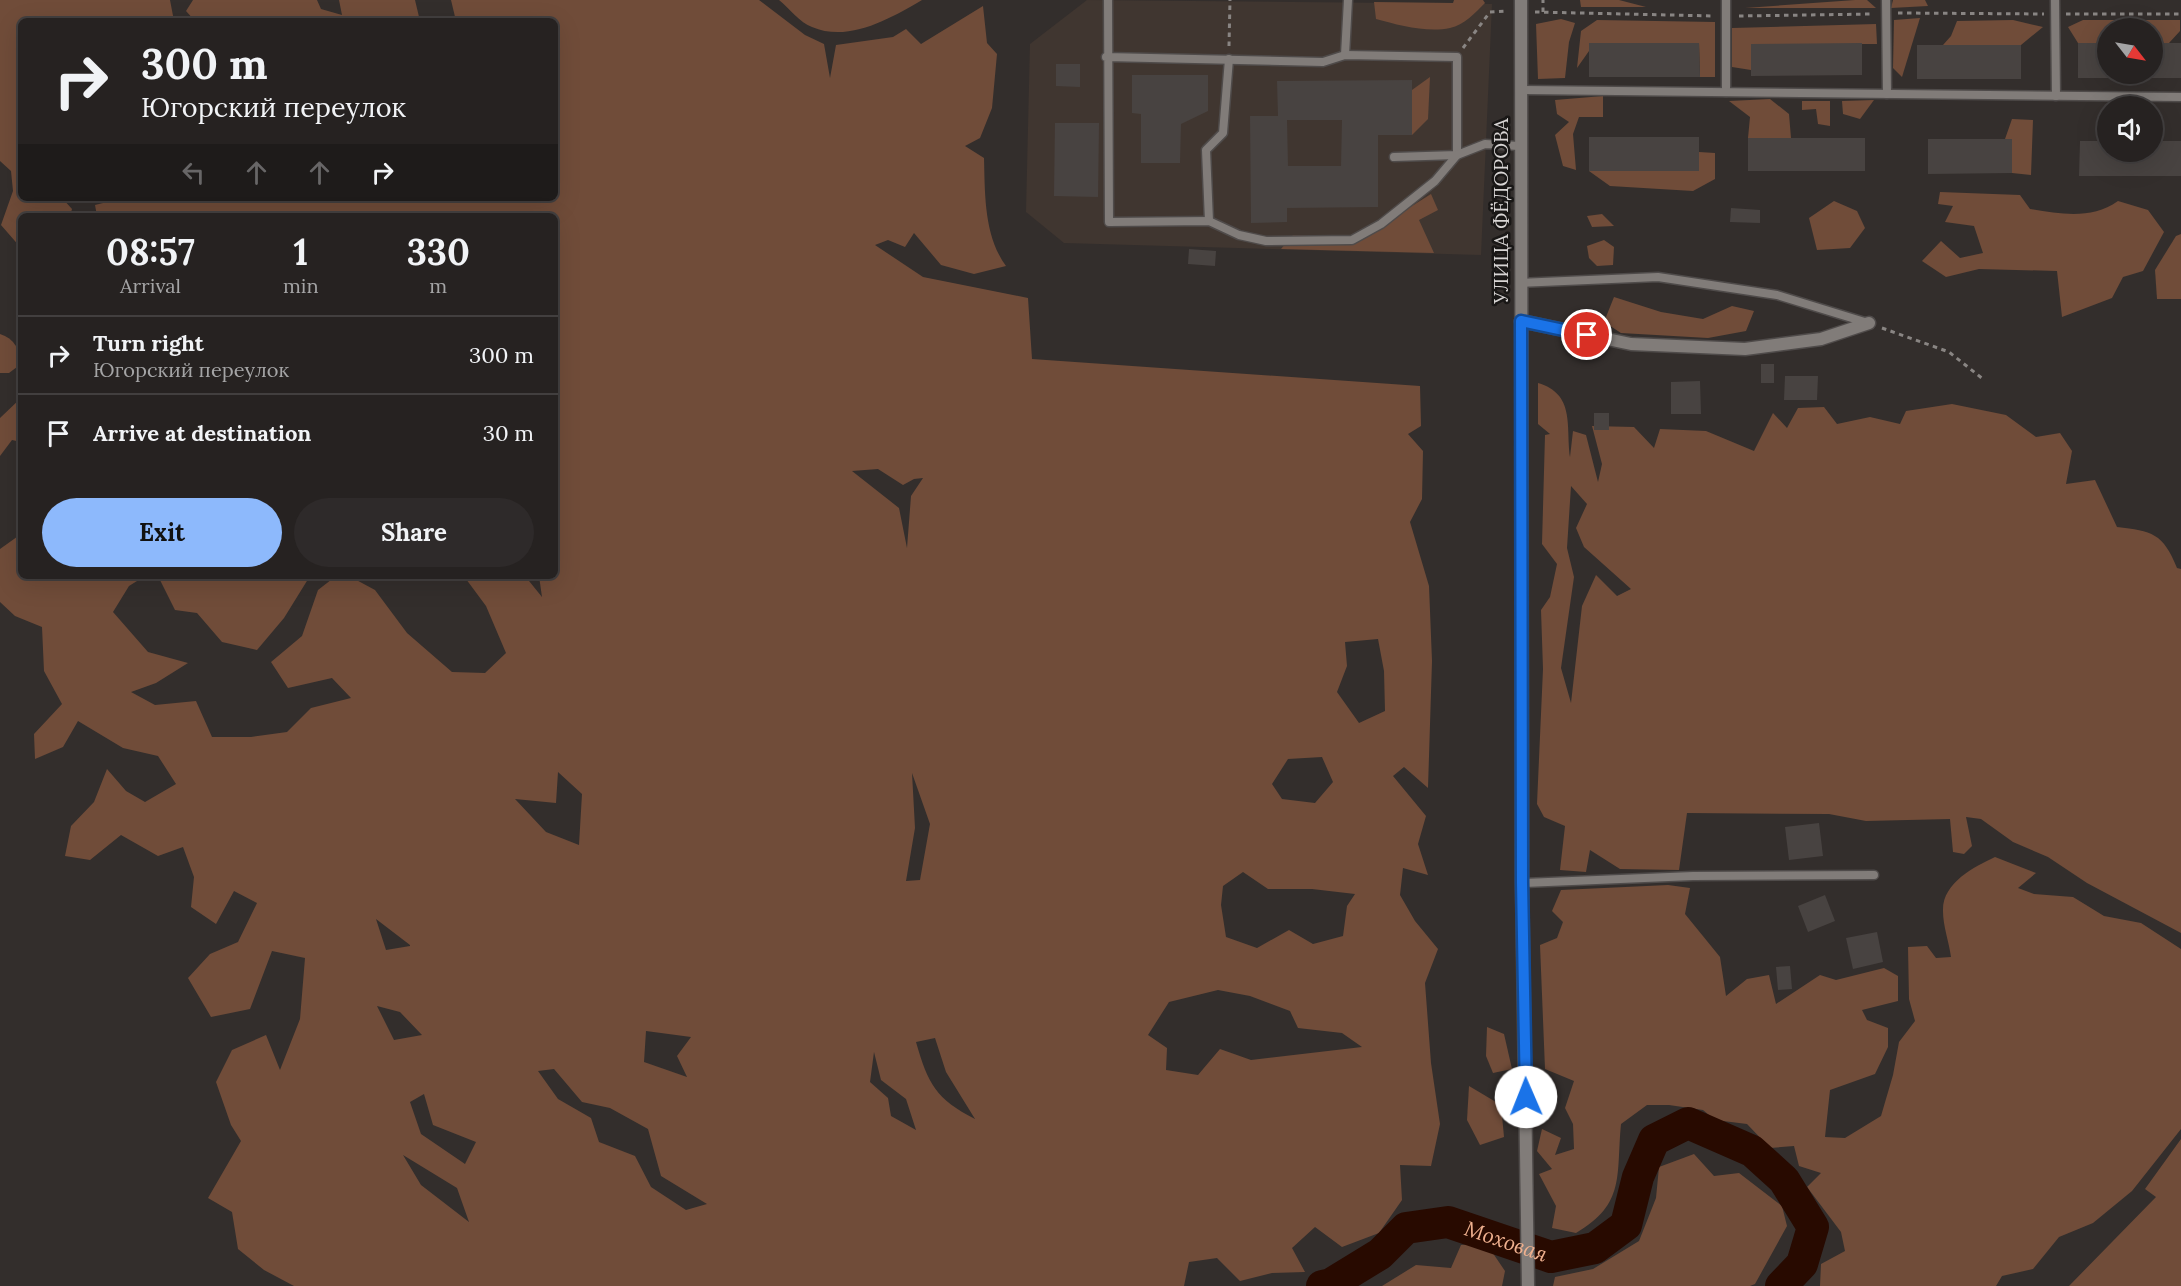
<!DOCTYPE html>
<html lang="en">
<head>
<meta charset="utf-8">
<style>
	body { margin:0; font-family:Lora,serif; background:#2e2a2a; color:#f1f3f6; height:100vh; display:flex; flex-direction:column; font-size:22px; white-space:nowrap }
	* { box-sizing:border-box; margin:0 }
	p { font-size:20px; color:#a4a4a5 }
	.icon { flex:none; width:33px; height:33px; fill:none; stroke:currentColor; stroke-width:2; stroke-linecap:round; stroke-linejoin:round }
	.map { position:relative; flex:1; overflow:hidden }
	.sheet { position:absolute; left:18px; top:213px; width:540px; height:366px; display:flex; flex-direction:column; background:#262221; border-radius:9px; box-shadow:0 6px 24px #0002,0 0 0 2px #423f3f }
	.sheet>* { flex:none }
	.top-card { position:absolute; left:18px; top:18px; width:540px; height:183px; border-radius:9px; box-shadow:0 6px 24px #0002,0 0 0 2px #423f3f; background:#262221; color:#f1f3f6; overflow:hidden }
	.needle { width:39px; rotate:121deg }
	.controls { position:absolute; left:2097px; top:18px; display:grid; gap:12px }
	.controls a { display:grid; place-items:center; width:66px; height:66px; border-radius:50%; background:#262221; box-shadow:0 6px 24px #0002,0 0 0 2px #423f3f; font-size:30px }
	.pin { position:absolute; display:grid; place-items:center; width:51px; height:51px; color:#fff; margin:-26px; border:3px solid #fff; border-radius:50%; box-shadow:0 2px 6px #0007 }
	.me { position:absolute; width:66px; margin:-33px; rotate:359deg; stroke-linejoin:round; filter:drop-shadow(0 0 4px #0008) }
	.turn { display:flex; align-items:center; gap:21px; height:126px; padding:0 24px; font-size:27px }
	.turn .icon { width:78px; height:78px; stroke-width:2.5 }
	.turn b { display:block; font-size:42px; line-height:51px }
	.lanes { display:flex; align-items:center; height:57px; padding:0 24px; background:#0003; justify-content:center; gap:30px; direction:ltr }
	.lanes .off { opacity:.35 }
	.eta { display:flex; justify-content:space-evenly; align-items:center; height:102px; text-align:center }
	.eta b { font-size:36px; font-weight:700; line-height:42px }
	.primary-button { display:flex; gap:12px; margin-top:auto; padding:12px 24px }
	.primary-button a { flex:1; height:69px; border-radius:36px; background:#8db9fc; color:#111; font-size:24px; font-weight:700; line-height:69px; text-align:center }
	.primary-button a+a { background:#2e2a2a; color:#f1f3f6 }
	ul { padding:0; list-style:none }
	li { display:flex; align-items:center; gap:18px; height:78px; padding:0 24px; border-top:2px solid #423f3f }
	li div { flex:1 }
	li b { display:block; font-size:22px }
	li em { font-style:normal }
	.map>svg:first-child { display:block }
	.built { fill:#403630 }
	.forest { fill:#704c39; fill-rule:evenodd }
	.lines { fill:none; stroke-linecap:round; stroke-linejoin:round }
	.river { stroke:#280a00; stroke-width:32 }
	.building { fill:#484341; fill-rule:evenodd }
	.lane-casing { stroke:#4f4b4a; stroke-width:11 }
	.street-casing { stroke:#4f4b4a; stroke-width:15 }
	.path { stroke:#898583; stroke-width:3; stroke-dasharray:4.5 4.5; stroke-linecap:butt }
	.lane { stroke:#817c79; stroke-width:8 }
	.street { stroke:#817c79; stroke-width:12 }
	.route-casing { stroke:#114b97; stroke-width:15 }
	.route { stroke:#1a73e8; stroke-width:10 }
	.labels { text-anchor:middle; stroke-width:5; stroke-linejoin:round; paint-order:stroke }
	.street-label { font-size:20px; fill:#d8d5d4; stroke:#191716 }
	.water-label { font-size:21px; font-style:italic; fill:#efb08e; stroke:#191716 }
</style>
</head>
<body>
<div class="map">
<svg width="2181" height="1286" viewBox="0 0 2181 1286">
	<rect width="100%" height="100%" fill="#332e2c"/>
	<path class="built" d="M 1087,0 L 1492,4 L 1481,255 L 1064,243 L 1026,212 L 1030,44 Z"/>
	<g class="forest">
		<path d="M 0,0 L 170,0 L 174,21 L 21,21 L 21,198 L 62,198 L 72,209 L 70,216 L 21,216 L 21,248 L 1,225 L 13,191 L 11,171 L 0,161 Z"/>
		<path d="M 193,0 L 317,0 L 321,9 L 342,15 L 339,0 L 415,0 L 420,21 L 195,21 L 186,11 Z"/>
		<path d="M 451,0 L 759,0 L 805,35 L 824,44 L 830,78 L 836,45 L 893,37 L 906,29 L 921,44 L 983,6 L 987,43 L 997,54 L 992,108 L 980,138 L 965,146 L 984,158 C 985,194 984,236 1006,266 L 974,274 L 941,265 L 914,233 L 905,247 L 888,240 L 875,245 L 923,277 L 1028,298 L 1032,359 L 1420,386 L 1421,426 L 1408,434 L 1423,451 L 1422,499 L 1410,522 L 1429,586 L 1432,661 L 1428,788 L 1404,767 L 1393,776 L 1426,816 L 1418,844 L 1428,875 L 1403,868 L 1400,895 L 1415,921 L 1438,949 L 1425,983 L 1431,1063 L 1440,1124 L 1431,1166 L 1400,1165 L 1402,1200 L 1379,1233 L 1342,1247 L 1315,1227 L 1292,1248 L 1305,1272 L 1272,1273 L 1240,1281 L 1217,1258 L 1189,1262 L 1184,1286 L 294,1286 L 264,1270 L 238,1249 L 232,1212 L 208,1198 L 241,1141 L 231,1125 L 216,1082 L 232,1050 L 266,1035 L 280,1070 L 300,1019 L 305,958 L 272,951 L 250,1009 L 211,1017 L 188,978 L 210,954 L 238,942 L 257,903 L 234,891 L 216,924 L 191,907 L 194,877 L 183,847 L 158,856 L 121,835 L 90,860 L 65,856 L 71,826 L 94,802 L 107,769 L 126,791 L 145,802 L 176,784 L 158,756 L 123,748 L 78,721 L 63,747 L 35,759 L 34,734 L 62,704 L 44,671 L 42,627 L 15,616 L 0,602 L 0,549 L 21,534 L 21,576 L 145,576 L 129,586 L 113,612 L 148,652 L 188,663 L 156,683 L 131,692 L 155,705 L 196,701 L 212,737 L 251,737 L 287,732 L 311,708 L 351,698 L 332,678 L 288,688 L 271,662 L 302,636 L 318,590 L 336,576 L 349,576 L 375,590 L 407,633 L 452,672 L 485,673 L 506,653 L 486,606 L 466,579 L 432,576 L 525,576 L 542,597 L 539,576 L 555,576 L 555,216 L 97,216 L 95,205 L 123,198 L 555,198 L 555,21 L 456,21 ZM 878,469 L 903,485 L 914,479 L 923,478 L 911,496 L 907,548 L 899,508 L 852,471 ZM 1378,639 L 1384,671 L 1385,711 L 1359,723 L 1337,692 L 1347,666 L 1345,642 ZM 1322,757 L 1333,782 L 1315,803 L 1282,799 L 1272,784 L 1288,759 ZM 558,772 L 582,794 L 579,845 L 546,832 L 515,799 L 556,803 ZM 912,773 L 930,824 L 920,880 L 906,881 L 915,828 ZM 1243,872 L 1268,889 L 1312,889 L 1355,894 L 1347,906 L 1343,936 L 1313,944 L 1289,930 L 1257,948 L 1226,937 L 1221,905 L 1223,886 ZM 376,919 L 410,945 L 410,946 L 386,950 ZM 1218,990 L 1250,996 L 1290,1011 L 1298,1028 L 1342,1033 L 1362,1047 L 1251,1060 L 1220,1049 L 1198,1075 L 1166,1070 L 1167,1048 L 1148,1035 L 1169,1002 ZM 377,1006 L 400,1012 L 422,1035 L 394,1040 ZM 646,1031 L 691,1037 L 677,1056 L 687,1077 L 644,1062 ZM 935,1038 L 946,1072 L 975,1119 C 936,1099 928,1084 916,1042 ZM 874,1052 L 881,1080 L 906,1099 L 916,1130 L 891,1116 L 888,1098 L 870,1082 ZM 554,1069 L 582,1102 L 610,1108 L 648,1129 L 661,1176 L 707,1204 L 686,1210 L 651,1187 L 635,1156 L 599,1142 L 591,1118 L 558,1099 L 538,1071 ZM 424,1094 L 433,1125 L 476,1142 L 465,1164 L 421,1134 L 410,1102 ZM 403,1155 L 457,1188 L 469,1222 L 421,1185 Z"/>
		<path d="M 779,0 L 922,0 C 891,18 849,43 812,27 C 800,23 789,8 779,0 Z"/>
		<path d="M 1454,0 L 1483,0 L 1485,3 C 1475,13 1464,25 1450,28 C 1427,33 1398,25 1376,19 L 1374,2 L 1453,3 Z"/>
		<path d="M 1580,0 L 1619,0 L 1646,7 L 1581,7 Z"/>
		<path d="M 1855,0 L 1867,0 L 1876,8 L 1745,8 Z"/>
		<path d="M 1893,0 L 1925,0 L 1928,6 L 1891,8 Z"/>
		<path d="M 1920,18 L 1902,77 L 1893,68 L 1894,20 Z"/>
		<path d="M 1561,19 L 1575,23 L 1569,42 L 1565,78 L 1538,79 L 1536,24 Z"/>
		<path d="M 1597,20 L 1715,22 L 1715,77 L 1700,77 L 1699,43 L 1590,43 L 1589,51 L 1577,68 L 1581,31 Z"/>
		<path d="M 2013,20 L 2043,27 L 2021,45 L 1943,45 L 1951,36 L 1957,21 Z"/>
		<path d="M 2083,20 L 2180,20 L 2180,31 L 2169,43 L 2153,43 L 2152,28 L 2108,28 L 2107,43 L 2078,43 L 2068,27 Z"/>
		<path d="M 1876,24 L 1877,44 L 1754,44 L 1751,70 L 1732,67 L 1732,28 Z"/>
		<path d="M 1430,77 L 1428,119 L 1412,135 L 1412,90 Z"/>
		<path d="M 1603,96 L 1603,117 L 1579,117 L 1573,134 L 1576,170 L 1563,166 L 1555,135 L 1569,122 L 1557,114 L 1555,100 Z"/>
		<path d="M 1770,99 L 1789,114 L 1791,138 L 1748,138 L 1750,117 L 1729,101 Z"/>
		<path d="M 1874,100 L 1860,119 L 1843,114 L 1842,101 Z"/>
		<path d="M 1802,101 L 1830,101 L 1830,126 L 1818,124 L 1816,109 L 1802,110 Z"/>
		<path d="M 2012,119 L 2033,120 L 2031,175 L 2012,173 L 2012,139 L 2005,139 Z"/>
		<path d="M 1699,152 L 1715,153 L 1715,179 L 1693,191 L 1610,186 L 1589,171 L 1698,171 Z"/>
		<path d="M 1940,192 L 2020,195 L 2030,209 C 2061,214 2091,220 2118,201 L 2148,210 L 2164,232 L 2143,271 L 2123,277 L 2112,298 L 2062,317 L 2057,271 L 1979,269 L 1946,277 L 1922,261 L 1941,241 L 1960,258 L 1983,253 L 1974,226 L 1945,222 L 1953,206 L 1938,204 Z"/>
		<path d="M 1431,194 L 1438,210 L 1419,220 L 1434,253 L 1281,249 L 1293,235 L 1363,237 Z"/>
		<path d="M 1834,201 L 1857,211 L 1865,228 L 1850,248 L 1817,250 L 1809,218 Z"/>
		<path d="M 1602,214 L 1614,226 L 1592,227 L 1587,216 Z"/>
		<path d="M 2181,234 L 2181,299 L 2157,299 L 2155,270 L 2176,236 Z"/>
		<path d="M 1604,240 L 1614,247 L 1613,265 L 1597,266 L 1589,258 L 1587,246 Z"/>
		<path d="M 1614,297 L 1661,312 L 1703,319 L 1732,306 L 1754,311 L 1746,331 L 1708,338 L 1621,333 L 1604,322 Z"/>
		<path d="M 0,334 C 14,338 21,351 21,364 L 9,373 L 0,373 Z"/>
		<path d="M 1538,383 C 1575,394 1566,425 1570,457 L 1573,431 L 1586,435 L 1598,482 L 1602,464 L 1592,426 L 1634,427 L 1654,448 L 1660,429 L 1706,431 L 1754,451 L 1773,413 L 1787,428 L 1798,408 L 1824,407 L 1837,424 L 1870,417 L 1900,424 L 1906,411 L 1952,404 L 2006,415 L 2036,437 L 2060,433 L 2072,451 L 2066,484 L 2095,480 L 2117,527 C 2152,531 2163,533 2177,568 L 2181,569 L 2181,933 L 2087,883 L 2048,857 L 2013,842 L 1981,819 L 1966,817 L 1972,846 L 1964,854 L 1953,852 L 1950,819 L 1866,821 L 1829,814 L 1687,813 L 1679,870 L 1620,869 L 1590,850 L 1586,872 L 1560,870 L 1565,826 L 1544,817 L 1537,804 L 1543,669 L 1541,610 L 1550,597 L 1557,564 L 1542,544 L 1545,435 L 1550,434 L 1538,424 ZM 1571,486 L 1587,504 L 1576,528 L 1584,547 L 1631,589 L 1617,596 L 1596,575 L 1582,606 L 1571,703 L 1561,668 L 1574,577 L 1567,548 Z"/>
		<path d="M 21,398 L 21,442 L 12,440 L 0,456 L 0,418 Z"/>
		<path d="M 158,576 L 310,576 L 284,618 L 257,650 L 222,642 L 197,613 L 175,610 Z"/>
		<path d="M 1995,857 L 2036,873 L 2018,888 L 2034,894 L 2073,897 L 2104,916 L 2141,923 L 2181,949 L 2181,1129 L 2132,1191 L 2093,1223 L 2059,1237 L 2033,1269 L 2002,1276 L 1996,1286 L 1820,1286 L 1821,1264 L 1845,1251 L 1841,1232 L 1807,1187 L 1821,1173 L 1799,1166 L 1794,1146 L 1770,1148 L 1747,1124 L 1715,1120 L 1703,1110 L 1669,1105 L 1647,1105 L 1621,1124 C 1616,1175 1626,1204 1576,1233 L 1552,1228 L 1556,1206 L 1539,1174 L 1552,1169 L 1537,1151 L 1542,1129 L 1561,1138 L 1555,1155 L 1574,1149 L 1573,1124 L 1565,1108 L 1574,1081 L 1545,1069 L 1540,945 L 1557,938 L 1563,922 L 1552,911 L 1561,890 L 1668,885 L 1690,888 L 1685,914 L 1720,957 L 1726,996 L 1747,979 L 1769,975 L 1776,1004 L 1820,975 L 1836,980 L 1884,968 L 1898,976 L 1898,1001 L 1862,1010 L 1867,1020 L 1888,1028 L 1888,1047 L 1875,1074 L 1830,1090 L 1825,1137 L 1845,1138 L 1881,1116 L 1893,1075 L 1899,1042 L 1915,1021 L 1909,999 L 1908,947 L 1927,946 L 1936,958 L 1951,957 C 1949,942 1943,926 1943,911 C 1942,883 1974,867 1995,857 Z"/>
		<path d="M 1487,1027 L 1504,1034 L 1512,1069 L 1493,1073 L 1486,1056 Z"/>
		<path d="M 1469,1086 L 1501,1105 L 1504,1137 L 1480,1145 L 1467,1120 Z"/>
		<path d="M 2181,1139 L 2181,1286 L 2069,1286 L 2156,1197 L 2145,1189 Z"/>
		<path d="M 1694,1154 L 1714,1176 L 1739,1173 L 1782,1206 L 1787,1226 L 1755,1284 L 1750,1286 L 1553,1286 L 1555,1277 L 1593,1269 L 1639,1241 L 1656,1198 L 1659,1167 Z"/>
		<path d="M 1486,1243 L 1505,1271 L 1502,1286 L 1382,1286 L 1416,1265 L 1451,1268 L 1461,1245 Z"/>
	</g>
	<g class="lines">
		<path class="river" id="s1" d="M 1322,1286 L 1331,1284 L 1380,1254 L 1406,1228 L 1448,1222 L 1551,1257 L 1595,1248 L 1626,1225 L 1638,1177 L 1654,1140 L 1688,1123 L 1752,1151 L 1784,1180 L 1813,1227 L 1802,1264 L 1781,1286"/>
	</g>
	<g class="building">
		<path d="M 1589,43 L 1699,43 L 1700,77 L 1589,77 Z"/>
		<path d="M 1862,43 L 1862,75 L 1751,76 L 1751,44 Z"/>
		<rect x="2078" y="43" width="30" height="35"/>
		<rect x="2152" y="43" width="29" height="35"/>
		<rect x="1917" y="45" width="104" height="34"/>
		<path d="M 1056,64 L 1080,64 L 1080,87 L 1056,86 Z"/>
		<path d="M 1132,75 L 1208,75 L 1208,111 L 1181,124 L 1180,163 L 1141,163 L 1141,114 L 1132,113 Z"/>
		<path d="M 1412,80 L 1412,135 L 1378,135 L 1378,207 L 1287,208 L 1287,222 L 1251,223 L 1250,116 L 1278,116 L 1277,81 ZM 1287,120 L 1342,120 L 1341,166 L 1288,166 Z"/>
		<path d="M 1055,123 L 1099,123 L 1098,197 L 1054,196 Z"/>
		<rect x="1589" y="137" width="110" height="34"/>
		<rect x="1748" y="138" width="117" height="33"/>
		<path d="M 1928,139 L 2012,139 L 2012,173 L 1928,174 Z"/>
		<path d="M 2080,141 L 2108,141 L 2108,152 L 2152,152 L 2152,141 L 2181,141 L 2181,176 L 2079,176 Z"/>
		<path d="M 1731,208 L 1760,210 L 1760,223 L 1730,222 Z"/>
		<path d="M 1189,249 L 1216,251 L 1215,266 L 1188,264 Z"/>
		<rect x="1761" y="364" width="13" height="19"/>
		<path d="M 1785,376 L 1818,376 L 1817,400 L 1784,400 Z"/>
		<path d="M 1700,381 L 1701,414 L 1671,414 L 1671,382 Z"/>
		<rect x="1594" y="413" width="15" height="17"/>
		<path d="M 1819,823 L 1823,856 L 1789,860 L 1785,827 Z"/>
		<path d="M 1825,895 L 1835,921 L 1808,932 L 1798,906 Z"/>
		<path d="M 1877,932 L 1883,962 L 1853,969 L 1846,938 Z"/>
		<path d="M 1790,966 L 1792,989 L 1778,990 L 1776,967 Z"/>
	</g>
	<g class="lines">
		<defs>
			<g id="lane">
				<path d="M 1726,0 L 1726,92"/>
				<path d="M 1886,0 L 1887,94"/>
				<path d="M 2055,0 L 2056,96"/>
				<path d="M 1345,55 L 1348,0"/>
				<path d="M 1106,57 L 1323,62 L 1345,55 L 1457,57 L 1457,155 L 1435,181 L 1381,224 L 1352,240 L 1266,241 L 1239,235 L 1209,221 L 1109,222 L 1108,0"/>
				<path d="M 1520,90 L 2181,97"/>
				<path d="M 1394,157 L 1457,155 L 1485,144 L 1519,146"/>
				<path d="M 1209,221 L 1206,150 L 1223,133 L 1229,59"/>
				<path d="M 1520,283 L 1658,277 L 1777,295 L 1868,323"/>
				<path d="M 1522,883 L 1693,876 L 1874,875"/>
			</g>
			<g id="street">
				<path d="M 1521,0 L 1522,883 L 1528,1286"/>
				<path d="M 1521,321 L 1631,344 L 1745,349 L 1821,339 L 1869,323"/>
			</g>
		</defs>
		<use href="#lane" class="lane-casing"/>
		<use href="#street" class="street-casing"/>
		<g class="path">
			<path d="M 1535,12 L 1714,16"/>
			<path d="M 1543,12 L 1543,0"/>
			<path d="M 1898,13 L 2044,14"/>
			<path d="M 2066,14 L 2181,14"/>
			<path d="M 1739,16 L 1873,14"/>
			<path d="M 1229,46 L 1230,0"/>
			<path d="M 1463,48 L 1490,12 L 1507,11"/>
			<path d="M 1882,328 L 1949,352 L 1983,379"/>
		</g>
		<use href="#lane" class="lane"/>
		<use href="#street" class="street"/>
	</g>
	<g class="lines">
		<defs>
			<path id="route" d="M 1526,1097 L 1522,883 L 1521,321 L 1587,335"/>
		</defs>
		<use href="#route" class="route-casing"/>
		<use href="#route" class="route"/>
	</g>
	<g class="labels">
		<g class="street-label">
			<text transform="translate(1501 211) rotate(-90)" y="7">УЛИЦА ФЁДОРОВА</text>
		</g>
		<g class="water-label">
			<text dy="7" stroke="none"><textPath href="#s1" startOffset="207">Моховая</textPath></text>
		</g>
	</g>
</svg>
<div class="controls">
<a><svg class="needle" viewBox="-14 -14 28 28"><path d="M0-13l5 13h-10z" fill="#e53935"/><path d="M0 13l5-13h-10z" fill="#a4a4a5"/></svg></a>
<a><svg class="icon" aria-label="sound" viewBox="0 0 24 24"><path d="M4 9h4l5-4v14l-5-4H4zM17 9q2 3 0 6"/></svg></a>
</div>
<div class="pin" style="left:1587px;top:335px;background:#d93025"><svg class="icon" aria-label="arrive" viewBox="0 0 24 24"><path d="M6 21V4h12l-3 4 3 4H6"/></svg></div>
<svg class="me" style="left:1526px;top:1097px" viewBox="-20 -20 40 40"><circle r="19" fill="#fff"/><path d="M0-13L10 11 0 6-10 11z" fill="#1a73e8"/></svg>
<div class="top-card">
<div class="turn"><svg class="icon" aria-label="right" viewBox="0 0 24 24"><path d="M7 20v-9h11M14 6l5 5-5 5"/></svg><div><b>300 m</b>Югорский переулок</div></div>
<div class="lanes"><svg class="icon off" aria-label="left" viewBox="0 0 24 24"><path d="M17 20v-9H6M10 6l-5 5 5 5"/></svg><svg class="icon off" aria-label="ahead" viewBox="0 0 24 24"><path d="M12 20V5M6 11l6-6 6 6"/></svg><svg class="icon off" aria-label="ahead" viewBox="0 0 24 24"><path d="M12 20V5M6 11l6-6 6 6"/></svg><svg class="icon" aria-label="right" viewBox="0 0 24 24"><path d="M7 20v-9h11M14 6l5 5-5 5"/></svg></div>
</div>
<section class="sheet">
<div class="eta">
<div><b>08:57</b><p>Arrival</p></div>
<div><b>1</b><p>min</p></div>
<div><b>330</b><p>m</p></div>
</div>
<ul>
<li><svg class="icon" aria-label="right" viewBox="0 0 24 24"><path d="M7 20v-9h11M14 6l5 5-5 5"/></svg><div><b>Turn right</b><p>Югорский переулок</p></div><em>300 m</em></li>
<li><svg class="icon" aria-label="arrive" viewBox="0 0 24 24"><path d="M6 21V4h12l-3 4 3 4H6"/></svg><div><b>Arrive at destination</b></div><em>30 m</em></li>
</ul>
<div class="primary-button"><a>Exit</a><a>Share</a></div>
</section>
</div>
</body>
</html>
